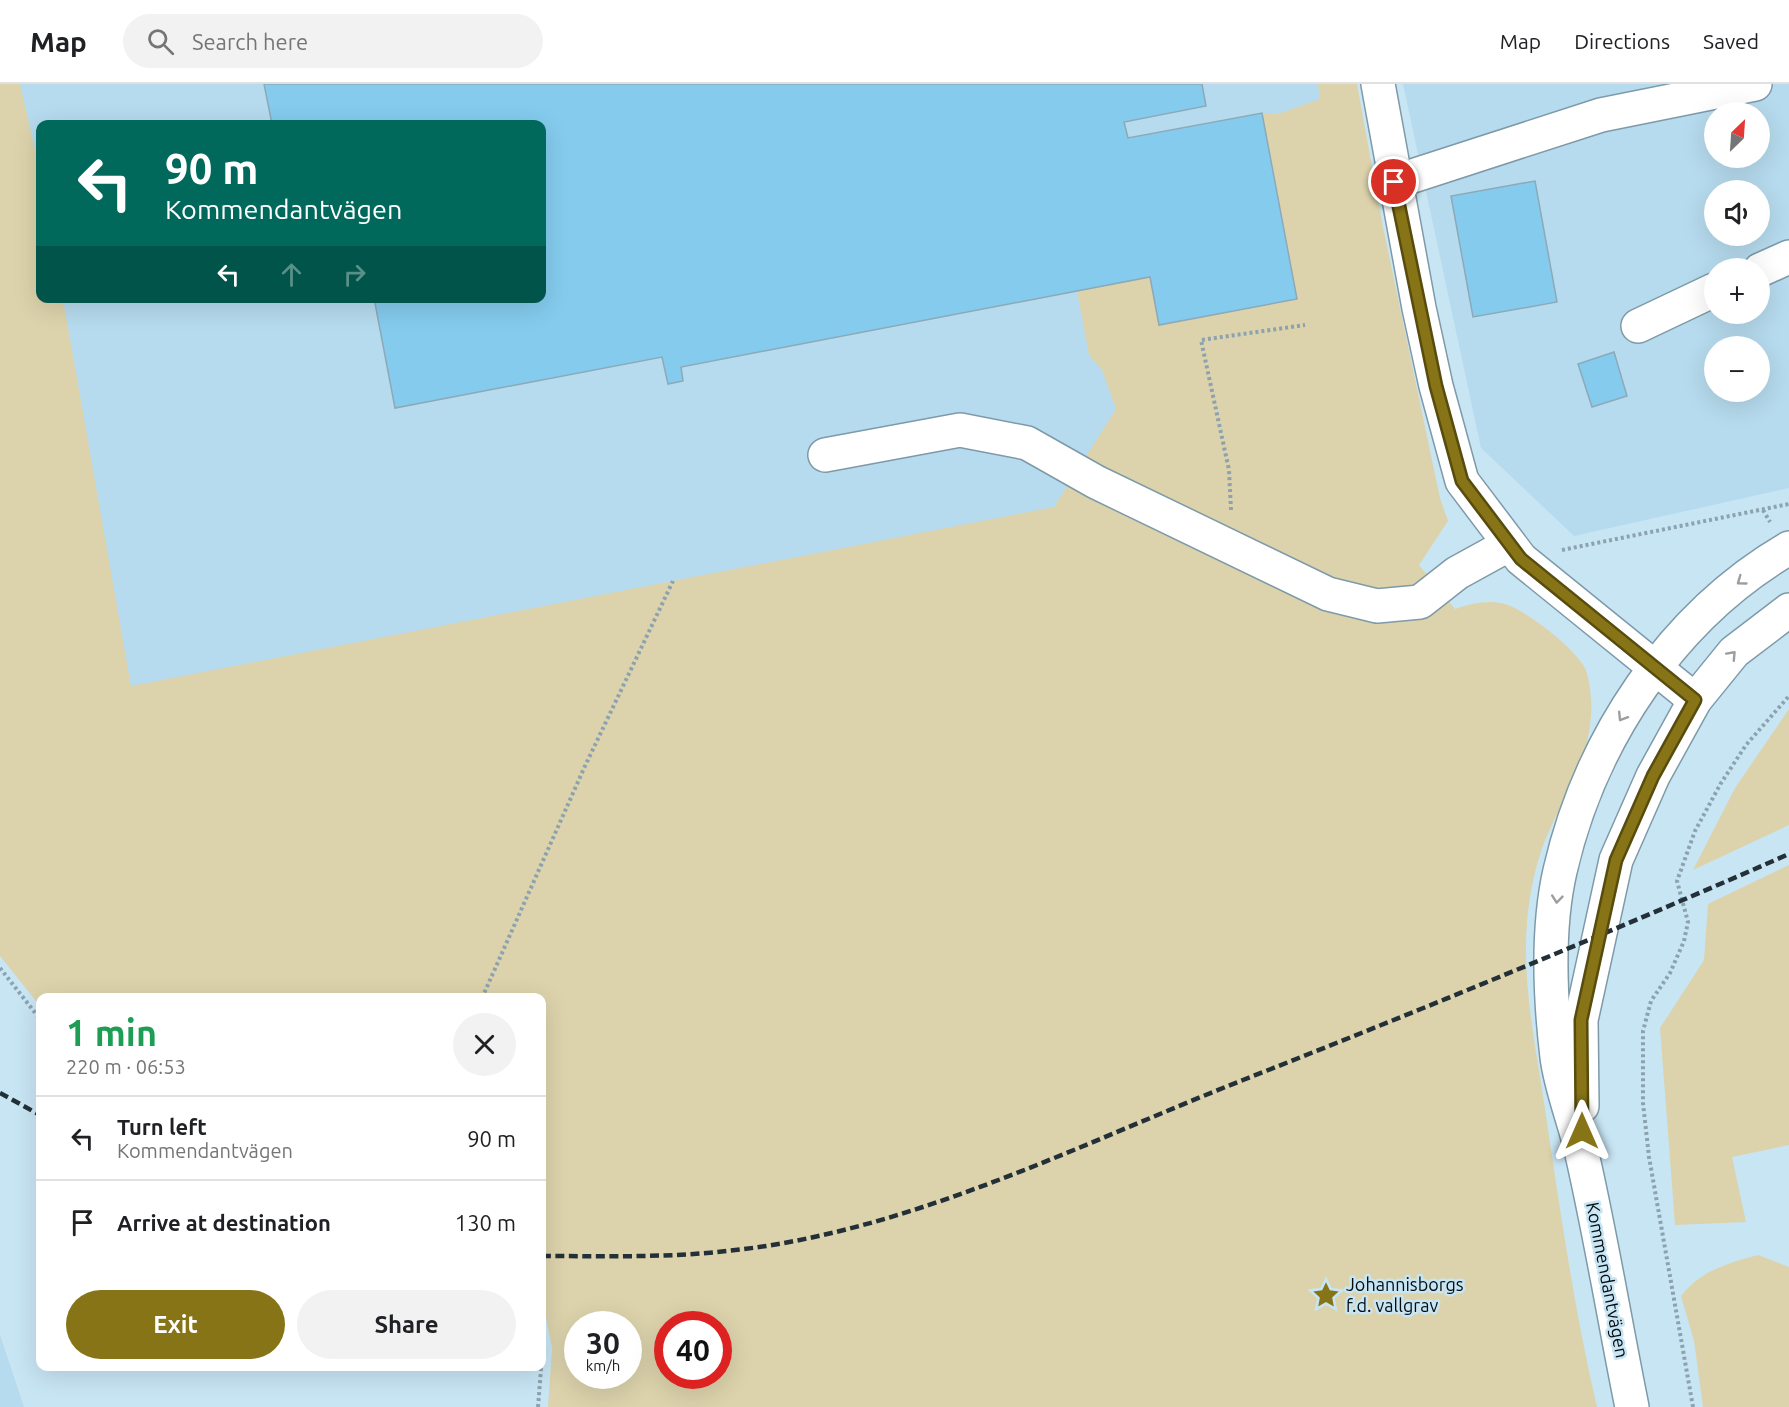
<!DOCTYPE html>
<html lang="en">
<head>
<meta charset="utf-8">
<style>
	body { margin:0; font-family:Ubuntu,sans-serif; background:#f2f2f2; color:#202124; height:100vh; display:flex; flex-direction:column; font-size:22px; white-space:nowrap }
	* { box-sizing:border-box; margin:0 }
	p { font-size:20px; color:#757577 }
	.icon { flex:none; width:33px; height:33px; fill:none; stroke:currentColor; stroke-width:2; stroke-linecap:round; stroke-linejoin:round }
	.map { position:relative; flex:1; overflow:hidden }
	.panel { position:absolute; left:36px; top:909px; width:510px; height:378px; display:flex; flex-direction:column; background:#fff; border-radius:12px; box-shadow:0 6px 24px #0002 }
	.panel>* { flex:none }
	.guide { position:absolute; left:36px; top:36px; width:510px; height:183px; border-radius:12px; box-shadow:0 6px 24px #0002; background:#00695c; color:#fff; overflow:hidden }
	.needle { width:39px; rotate:25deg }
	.controls { position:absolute; left:1704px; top:18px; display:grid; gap:12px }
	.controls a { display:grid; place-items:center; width:66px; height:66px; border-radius:50%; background:#fff; box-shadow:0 6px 24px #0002; font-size:30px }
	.speed { position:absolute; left:564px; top:1227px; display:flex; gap:12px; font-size:30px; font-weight:700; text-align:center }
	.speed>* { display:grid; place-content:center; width:78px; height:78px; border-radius:50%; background:#fff; box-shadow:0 6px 24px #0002; line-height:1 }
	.speed small { font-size:15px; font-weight:400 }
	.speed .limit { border:9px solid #d22; background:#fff; color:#111 }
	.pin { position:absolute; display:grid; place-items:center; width:51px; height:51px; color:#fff; margin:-26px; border:3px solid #fff; border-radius:50%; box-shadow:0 2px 6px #0007 }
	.me { position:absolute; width:66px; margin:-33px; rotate:0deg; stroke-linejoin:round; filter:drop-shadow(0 0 4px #0008) }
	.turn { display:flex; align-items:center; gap:21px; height:126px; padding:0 30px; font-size:27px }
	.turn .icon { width:78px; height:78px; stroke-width:2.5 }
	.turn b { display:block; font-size:42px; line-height:51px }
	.lanes { display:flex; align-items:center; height:57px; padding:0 30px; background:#0003; justify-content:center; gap:30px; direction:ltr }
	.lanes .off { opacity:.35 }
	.round { display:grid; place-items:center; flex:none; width:63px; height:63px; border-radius:32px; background:#f2f2f2 }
	.overview { display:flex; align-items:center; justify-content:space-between; height:102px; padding:0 30px }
	h1 { font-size:36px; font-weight:600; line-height:45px; color:#1e9e55 }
	.primary-button { display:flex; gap:12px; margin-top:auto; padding:12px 30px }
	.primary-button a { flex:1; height:69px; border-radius:36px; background:#877416; color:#fff; font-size:24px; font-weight:600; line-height:69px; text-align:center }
	.primary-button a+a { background:#f2f2f2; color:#202124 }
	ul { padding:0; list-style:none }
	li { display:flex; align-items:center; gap:18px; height:84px; padding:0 30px; border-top:2px solid #e0e0e0 }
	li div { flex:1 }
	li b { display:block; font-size:22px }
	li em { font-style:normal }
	header { display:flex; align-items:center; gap:36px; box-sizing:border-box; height:84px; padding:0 30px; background:#fff; border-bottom:2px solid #e0e0e0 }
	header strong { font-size:28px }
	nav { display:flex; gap:33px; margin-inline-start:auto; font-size:21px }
	.search { width:420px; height:54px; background:#f2f2f2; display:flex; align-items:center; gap:15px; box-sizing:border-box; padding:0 21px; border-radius:33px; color:#757577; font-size:22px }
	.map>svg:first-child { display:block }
	.built { fill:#b6dbee; fill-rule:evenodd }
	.green { fill:#dcd3ac; fill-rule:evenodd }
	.building { fill:#84cbed; stroke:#8da9b7; stroke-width:1.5 }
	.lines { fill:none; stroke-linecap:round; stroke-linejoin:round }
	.minor-casing { stroke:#7e9aa8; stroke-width:36 }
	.path { stroke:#8ca2ae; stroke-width:4; stroke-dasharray:3 3; stroke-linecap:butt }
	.minor { stroke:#fff; stroke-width:33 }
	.rail { stroke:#243037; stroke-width:4.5; stroke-dasharray:9 4.5; stroke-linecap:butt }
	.oneway { stroke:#9b9ea0 }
	.route-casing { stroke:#584b0e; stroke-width:15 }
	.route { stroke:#877416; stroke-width:10 }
	.labels { text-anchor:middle; stroke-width:5; stroke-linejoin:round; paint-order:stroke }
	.street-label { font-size:18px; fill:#040d12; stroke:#c8e5f4 }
	.poi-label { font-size:18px; fill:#040d12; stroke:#c8e5f4; text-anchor:start }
</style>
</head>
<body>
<header>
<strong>Map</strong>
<div class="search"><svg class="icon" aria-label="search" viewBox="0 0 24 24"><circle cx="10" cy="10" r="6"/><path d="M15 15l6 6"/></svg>Search here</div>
<nav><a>Map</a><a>Directions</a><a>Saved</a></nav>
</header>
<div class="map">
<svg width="1789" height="1323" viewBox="0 0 1789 1323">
	<rect width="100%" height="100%" fill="#c8e5f4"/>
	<g class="built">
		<path d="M 0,0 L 1327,0 L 1235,407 L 121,624 L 0,14 ZM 40,40 L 542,40 L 542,214 L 40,214 Z"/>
		<path d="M 1403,0 L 1789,0 L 1789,404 L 1574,452 L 1481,364 ZM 1714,28 L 1760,28 L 1760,74 L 1714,74 ZM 1714,106 L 1760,106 L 1760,152 L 1714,152 ZM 1714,184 L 1760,184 L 1760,230 L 1714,230 ZM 1714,262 L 1760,262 L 1760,308 L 1714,308 Z"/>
		<path d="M 0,1250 L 0,1251 L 24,1323 L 0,1323 Z"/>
	</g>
	<g class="green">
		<path d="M 0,0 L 20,0 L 40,88 L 40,214 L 63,215 L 131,602 L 1054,423 L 1116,325 L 1102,286 L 1089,271 L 1077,207 L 681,283 L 683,297 L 668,300 L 662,273 L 542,214 L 542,40 L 272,40 L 264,0 L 1202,0 L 1206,22 L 1125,38 L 1128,54 L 1262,29 L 1278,30 L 1320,15 L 1318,0 L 1357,0 L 1383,143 L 1440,414 L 1448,437 L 1419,481 L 1455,525 C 1473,519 1490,515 1508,521 C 1528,528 1582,569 1587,589 C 1603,654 1571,697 1546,754 C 1536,778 1529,812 1527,838 C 1522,901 1536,964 1545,1025 C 1560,1125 1574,1225 1597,1323 L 548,1323 L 552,1264 L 542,1213 L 542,914 L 40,914 L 40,922 L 0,872 ZM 578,1240 L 628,1240 L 628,1292 L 578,1292 ZM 668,1240 L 718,1240 L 718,1292 L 668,1292 Z"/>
		<path d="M 1789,625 L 1789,741 L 1693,786 L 1735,704 Z"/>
		<path d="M 1789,781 L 1789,1061 L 1732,1073 L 1746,1138 L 1675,1141 L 1660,944 L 1704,876 L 1708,820 Z"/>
		<path d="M 1758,1171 L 1789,1183 L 1789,1323 L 1703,1323 L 1694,1257 L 1681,1212 C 1700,1187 1728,1179 1758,1171 Z"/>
	</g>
	<g class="building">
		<path d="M 264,0 L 1202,0 L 1206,22 L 1124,38 L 1128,54 L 1262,29 L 1297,215 L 1159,241 L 1150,193 L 681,283 L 683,297 L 668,300 L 662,273 L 395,324 L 374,214 L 542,214 L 542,40 L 272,40 Z"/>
		<path d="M 1535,97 L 1557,218 L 1473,233 L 1451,112 Z"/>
		<path d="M 1614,268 L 1627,312 L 1592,323 L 1578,280 Z"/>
	</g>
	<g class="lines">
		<defs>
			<g id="minor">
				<path d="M 1378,0 L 1419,224 L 1436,302 L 1462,397 L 1521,475 L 1695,616"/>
				<path d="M 1394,98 L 1601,31 L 1755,0"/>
				<path d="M 1760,186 L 1789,173"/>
				<path d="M 1638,242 L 1714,206"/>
				<path d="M 825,371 L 960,346 L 1027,359 L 1096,398 L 1328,510 L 1377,522 L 1420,518 L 1457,489 L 1508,461"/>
				<path d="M 1582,1022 L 1581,936 L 1616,776 L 1653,692 L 1695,616 L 1734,568 L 1789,526"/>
				<path d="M 1632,1323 C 1615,1239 1601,1153 1582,1070 C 1575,1038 1561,1005 1557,973 C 1550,914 1547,844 1560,787 C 1590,656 1672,532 1789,464"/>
			</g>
		</defs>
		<use href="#minor" class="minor-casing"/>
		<g class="path">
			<path d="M 1231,426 L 1229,386 L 1201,256 L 1305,241"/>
			<path d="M 1763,426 L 1770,438"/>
			<path d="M 1562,466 L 1789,420"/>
			<path d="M 0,884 L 40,935"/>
			<path d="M 482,914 L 585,682 L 673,497"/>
			<path d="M 538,1323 L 542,1272"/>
			<path d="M 1693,1323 L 1649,1073 L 1643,1019 L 1643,947 L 1651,917 L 1670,889 L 1684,857 L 1688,838 L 1677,797 L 1695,747 L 1721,699 L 1746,661 L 1789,612"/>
		</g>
		<use href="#minor" class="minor"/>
		<g class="rail">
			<path d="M 0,1009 L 40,1031"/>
			<path d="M 542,1172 C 603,1172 666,1174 727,1167 C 906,1149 1078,1061 1243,996 C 1426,924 1609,849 1789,770"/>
		</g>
	</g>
	<defs><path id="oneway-chevron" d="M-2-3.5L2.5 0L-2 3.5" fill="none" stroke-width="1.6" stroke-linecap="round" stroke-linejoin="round" transform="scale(1.5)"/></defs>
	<g class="oneway">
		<use href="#oneway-chevron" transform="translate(1741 497) rotate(144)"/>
		<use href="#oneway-chevron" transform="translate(1732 571) rotate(-47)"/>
		<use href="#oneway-chevron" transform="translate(1622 633) rotate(122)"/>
		<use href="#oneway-chevron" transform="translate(1557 815) rotate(96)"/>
	</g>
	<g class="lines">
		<defs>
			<path id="route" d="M 1394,98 L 1436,302 L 1462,397 L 1521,475 L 1695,616 L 1653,692 L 1616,776 L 1581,936 L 1582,1047"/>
		</defs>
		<use href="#route" class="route-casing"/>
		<use href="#route" class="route"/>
	</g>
	<defs>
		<symbol id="sight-bare" viewBox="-9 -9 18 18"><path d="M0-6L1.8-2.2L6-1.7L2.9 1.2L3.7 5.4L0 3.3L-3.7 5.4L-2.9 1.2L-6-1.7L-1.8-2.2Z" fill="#877416" stroke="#c8e5f4" stroke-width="2.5" paint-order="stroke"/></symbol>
	</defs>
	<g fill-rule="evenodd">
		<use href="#sight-bare" x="1307" y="1192" width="38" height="38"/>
	</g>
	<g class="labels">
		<g class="street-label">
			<text transform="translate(1607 1196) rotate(79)" y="6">Kommendantvägen</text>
		</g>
		<g class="poi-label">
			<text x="1346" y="1207">Johannisborgs<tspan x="1346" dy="21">f.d. vallgrav</tspan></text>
		</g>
	</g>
</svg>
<div class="controls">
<a><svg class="needle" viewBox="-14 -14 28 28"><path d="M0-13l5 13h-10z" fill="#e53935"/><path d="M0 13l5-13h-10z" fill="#757577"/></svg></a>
<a><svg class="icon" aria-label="sound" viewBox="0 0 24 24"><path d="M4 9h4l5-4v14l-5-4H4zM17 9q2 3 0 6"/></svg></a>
<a>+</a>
<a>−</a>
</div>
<div class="speed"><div>30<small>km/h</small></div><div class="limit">40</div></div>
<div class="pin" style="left:1394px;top:98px;background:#d93025"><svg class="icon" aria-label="arrive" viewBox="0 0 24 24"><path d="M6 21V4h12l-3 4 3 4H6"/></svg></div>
<svg class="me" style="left:1582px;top:1047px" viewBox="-20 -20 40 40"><path d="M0-17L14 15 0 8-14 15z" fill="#877416" stroke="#fff" stroke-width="4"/></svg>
<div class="guide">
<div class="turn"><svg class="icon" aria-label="left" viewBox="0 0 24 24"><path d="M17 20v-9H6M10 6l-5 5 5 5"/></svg><div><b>90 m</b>Kommendantvägen</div></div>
<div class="lanes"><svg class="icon" aria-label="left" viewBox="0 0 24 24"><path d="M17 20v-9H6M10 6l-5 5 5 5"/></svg><svg class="icon off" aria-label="ahead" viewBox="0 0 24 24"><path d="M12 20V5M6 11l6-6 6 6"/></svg><svg class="icon off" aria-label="right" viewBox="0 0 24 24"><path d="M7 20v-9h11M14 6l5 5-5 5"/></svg></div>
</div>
<section class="panel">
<div class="overview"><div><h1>1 min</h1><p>220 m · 06:53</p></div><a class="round"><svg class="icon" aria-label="close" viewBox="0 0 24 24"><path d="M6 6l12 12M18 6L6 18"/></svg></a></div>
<ul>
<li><svg class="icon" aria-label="left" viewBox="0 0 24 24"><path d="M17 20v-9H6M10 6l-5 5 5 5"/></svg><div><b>Turn left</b><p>Kommendantvägen</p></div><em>90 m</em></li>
<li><svg class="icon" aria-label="arrive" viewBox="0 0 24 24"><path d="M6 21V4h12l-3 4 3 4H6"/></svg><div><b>Arrive at destination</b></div><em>130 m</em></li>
</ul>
<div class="primary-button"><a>Exit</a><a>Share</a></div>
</section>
</div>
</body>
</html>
